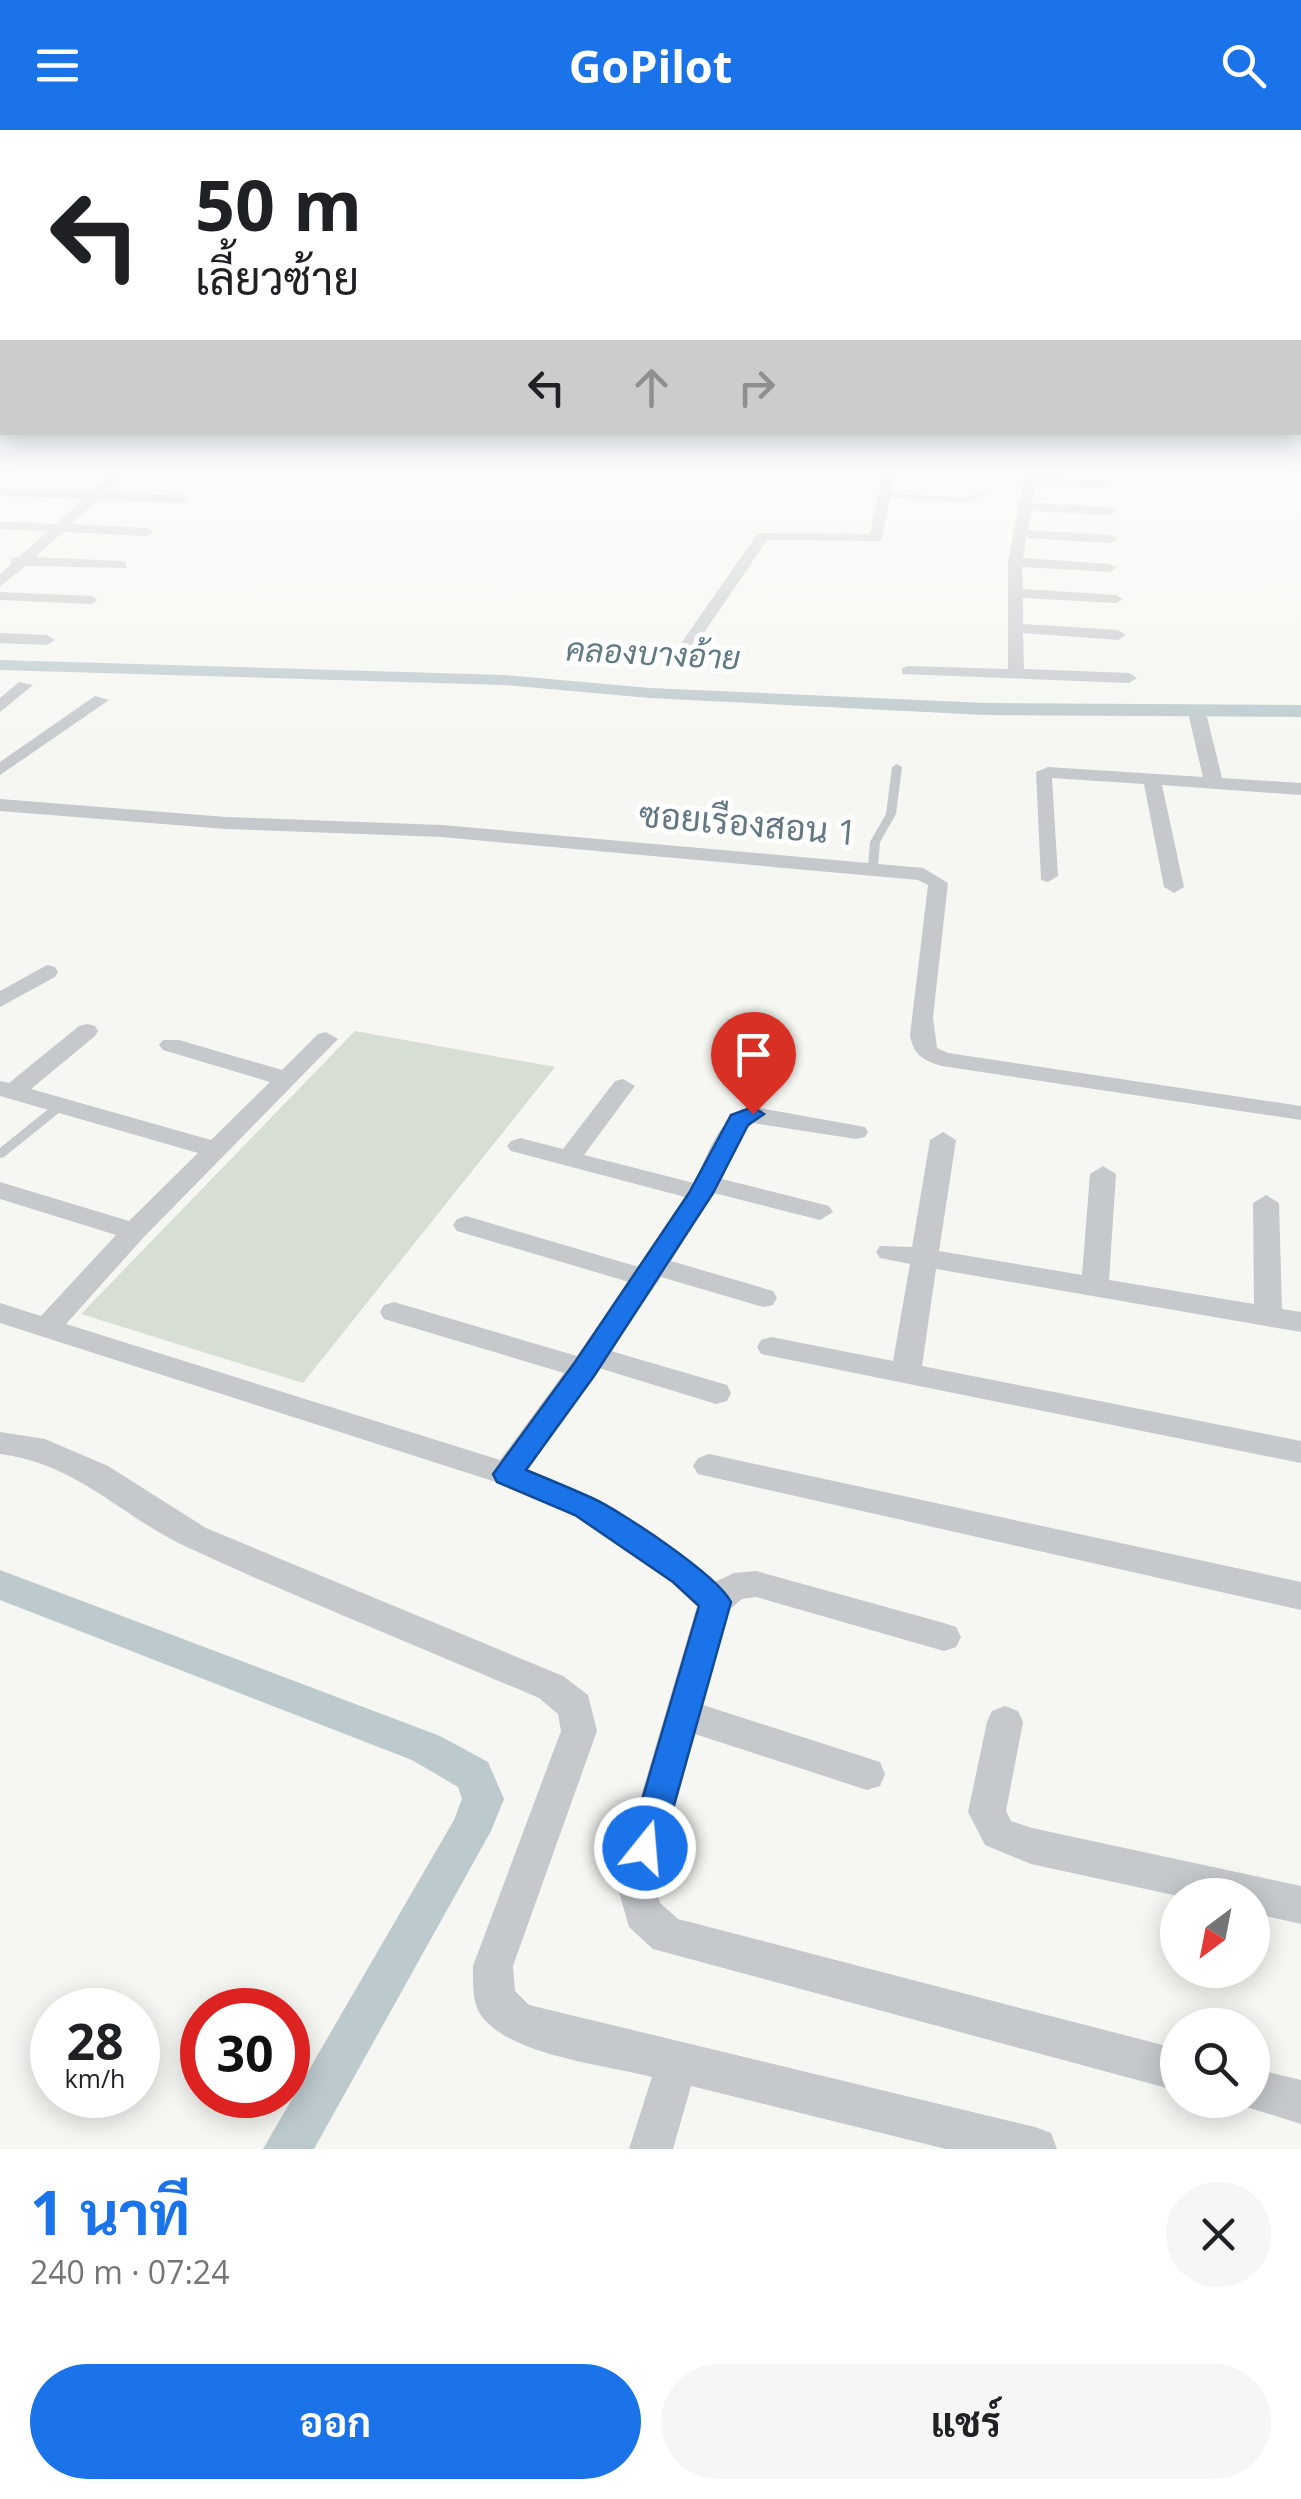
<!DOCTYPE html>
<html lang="th">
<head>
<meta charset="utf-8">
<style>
	body { margin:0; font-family:"Open Sans",Sarabun,sans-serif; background:#f6f6f6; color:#202124; height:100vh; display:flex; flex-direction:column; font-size:38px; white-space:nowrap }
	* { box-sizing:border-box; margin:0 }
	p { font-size:32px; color:#757577 }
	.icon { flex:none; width:55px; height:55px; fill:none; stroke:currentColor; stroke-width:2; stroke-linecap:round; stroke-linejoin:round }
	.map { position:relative; height:2019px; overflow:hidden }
	.drawer { display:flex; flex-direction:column; background:#fff; flex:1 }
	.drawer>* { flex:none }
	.banner { position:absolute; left:0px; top:0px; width:1302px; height:305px; box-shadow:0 5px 25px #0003; background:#fff; color:#202124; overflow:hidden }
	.needle { width:65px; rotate:212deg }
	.fabs { position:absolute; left:1160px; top:1748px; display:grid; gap:20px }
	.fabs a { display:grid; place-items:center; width:110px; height:110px; border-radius:50%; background:#fff; box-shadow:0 5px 25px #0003; font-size:50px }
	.speed { position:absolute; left:30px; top:1858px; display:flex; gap:20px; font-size:50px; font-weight:700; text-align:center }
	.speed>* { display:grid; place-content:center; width:130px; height:130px; border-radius:50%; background:#fff; box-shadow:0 5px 25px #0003; line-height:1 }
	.speed small { font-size:25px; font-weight:400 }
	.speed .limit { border:15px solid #d22; background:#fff; color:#111 }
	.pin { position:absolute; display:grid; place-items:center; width:85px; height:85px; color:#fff; margin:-102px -42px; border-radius:50% 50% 50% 0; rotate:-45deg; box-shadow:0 0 10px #0007 }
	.pin .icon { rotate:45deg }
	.me { position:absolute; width:110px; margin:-55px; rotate:17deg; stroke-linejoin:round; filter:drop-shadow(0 0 8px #0008) }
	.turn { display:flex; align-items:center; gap:35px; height:210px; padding:0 30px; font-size:45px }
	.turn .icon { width:130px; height:130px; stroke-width:2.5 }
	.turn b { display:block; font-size:70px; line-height:85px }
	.lanes { display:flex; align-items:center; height:95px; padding:0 30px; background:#0003; justify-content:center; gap:50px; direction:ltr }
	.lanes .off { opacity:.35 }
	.round { display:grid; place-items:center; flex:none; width:105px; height:105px; border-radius:52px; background:#f6f6f6 }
	.overview { display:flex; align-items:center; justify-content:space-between; height:170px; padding:0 30px }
	h1 { font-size:60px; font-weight:700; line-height:75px; color:#1a73e8 }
	.cta { display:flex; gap:20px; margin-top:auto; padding:20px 30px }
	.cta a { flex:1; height:115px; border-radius:60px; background:#1a73e8; color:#fff; font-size:40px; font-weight:700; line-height:115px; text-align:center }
	.cta a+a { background:#f6f6f6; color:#202124 }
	header { display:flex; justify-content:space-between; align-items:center; height:130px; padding:0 30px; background:#1a73e8; color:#fff; font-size:45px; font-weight:700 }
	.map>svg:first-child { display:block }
	.green { fill:#d7ded3 }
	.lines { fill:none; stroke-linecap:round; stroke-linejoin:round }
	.canal { fill:#bcc9cd; fill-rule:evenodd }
	.service { fill:#c5c9cc; fill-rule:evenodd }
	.minor { fill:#c5c9cc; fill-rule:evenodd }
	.route { fill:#1a73e8; stroke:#114b97; stroke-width:2.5 }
	.labels { text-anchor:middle; stroke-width:10; stroke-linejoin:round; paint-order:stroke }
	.far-water-label { font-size:32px; font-style:italic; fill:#5f7982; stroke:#fff }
	.street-label { font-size:35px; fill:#637785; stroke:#fff }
</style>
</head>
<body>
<header><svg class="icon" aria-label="menu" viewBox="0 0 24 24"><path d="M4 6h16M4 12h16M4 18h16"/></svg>GoPilot<svg class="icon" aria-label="search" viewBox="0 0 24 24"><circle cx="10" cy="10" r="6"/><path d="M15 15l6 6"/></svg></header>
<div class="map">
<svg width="1301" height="2019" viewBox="0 0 1301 2019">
	<rect width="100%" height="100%" fill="#f6f6f2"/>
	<path class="green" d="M 355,901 L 555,937 L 303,1253 L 81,1184 Z"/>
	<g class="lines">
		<g class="canal">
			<path d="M 0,530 L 504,545 L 650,558 L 986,573 L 1301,575 L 1301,587 L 986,585 L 650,568 L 504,555 L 0,540 Z"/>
			<path d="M 0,1440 L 440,1606 L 488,1632 L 504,1669 L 491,1701 L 314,2019 L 263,2019 L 454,1690 L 462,1669 L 458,1657 L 412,1630 L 0,1470 Z"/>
		</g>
		<g class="service">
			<path d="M 985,362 L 987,365 L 962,372 L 886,367 L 883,365 L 886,363 L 962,368 Z"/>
			<path d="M 897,634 L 902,637 L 896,684 L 880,712 L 878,737 L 873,740 L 868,737 L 870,712 L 886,684 L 892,637 Z"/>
			<path d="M 61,971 L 65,972 L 67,975 L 65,978 L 4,1027 L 0,1028 L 0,1018 L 57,972 Z"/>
		</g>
		<g class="minor">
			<path d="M 68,339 L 208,339 L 216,343 L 210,347 L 126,344 L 106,362 L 183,365 L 189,369 L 183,373 L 98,370 L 71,394 L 146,398 L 153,402 L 146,406 L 63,402 L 35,427 L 121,431 L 126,432 L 126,438 L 26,436 L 0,456 L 0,444 L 11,434 L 11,428 L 19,427 L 48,401 L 0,399 L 0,391 L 56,394 L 83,369 L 0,366 L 0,358 L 92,362 L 111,344 Z"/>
			<path d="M 884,339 L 896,339 L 881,411 L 767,410 L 682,535 L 670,535 L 668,532 L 758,403 L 870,404 Z"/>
			<path d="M 1026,339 L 1038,339 L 1037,348 L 1108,351 L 1114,355 L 1108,359 L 1035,355 L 1032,373 L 1109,377 L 1116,381 L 1109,385 L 1031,381 L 1028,400 L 1111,405 L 1118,409 L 1111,413 L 1026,408 L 1023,428 L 1110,434 L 1117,438 L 1110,442 L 1022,437 L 1023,459 L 1116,465 L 1123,469 L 1116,473 L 1023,468 L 1023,494 L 1118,500 L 1126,505 L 1118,510 L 1023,503 L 1024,539 L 1129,543 L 1137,548 L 1129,553 L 902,544 L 902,538 L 908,536 L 1008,539 L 1008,432 Z"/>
			<path d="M 0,462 L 91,466 L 98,470 L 91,474 L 0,470 Z"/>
			<path d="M 0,503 L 47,505 L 55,510 L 47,515 L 0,513 Z"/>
			<path d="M 19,552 L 33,555 L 0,582 L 0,568 Z"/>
			<path d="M 95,566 L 109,570 L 0,645 L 0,632 Z"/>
			<path d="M 1192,583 L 1207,587 L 1222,648 L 1301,653 L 1301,665 L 1162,655 L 1184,757 L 1174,763 L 1164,757 L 1144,654 L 1052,648 L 1058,746 L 1048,752 L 1041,750 L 1036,642 L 1048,637 L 1203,647 L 1189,587 Z"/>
			<path d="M 0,669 L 226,687 L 442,695 L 923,738 L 948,753 L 933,887 L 937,918 L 948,923 L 1301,976 L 1301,990 L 942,936 C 924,931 913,925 910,905 L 928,755 L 918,750 L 442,707 L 226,699 L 0,681 Z"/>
			<path d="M 47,835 L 55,837 L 58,842 L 55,847 L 0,877 L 0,861 Z"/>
			<path d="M 87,894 L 95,896 L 98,901 L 95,906 L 31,959 L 211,1010 L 270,952 L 163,920 L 159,915 L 163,910 L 179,910 L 282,940 L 318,904 L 326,902 L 338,909 L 143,1108 L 66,1194 L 500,1330 L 564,1243 L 384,1189 L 380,1182 L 384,1175 L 394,1172 L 577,1226 L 629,1152 L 457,1101 L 453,1095 L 457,1089 L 466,1086 L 639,1137 L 685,1067 L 511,1021 L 507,1016 L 511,1011 L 520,1008 L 563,1019 L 615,951 L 623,949 L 635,956 L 584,1025 L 694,1053 C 709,1024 717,986 753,977 L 865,997 L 868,1002 L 865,1007 L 856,1009 L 753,993 L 742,1004 L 722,1049 L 829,1076 L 833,1082 L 820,1090 L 714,1063 L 671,1131 L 773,1161 L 777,1168 L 773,1175 L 763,1177 L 661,1147 L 611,1221 L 727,1255 L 731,1263 L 727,1271 L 716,1274 L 599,1238 L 527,1339 C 596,1368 660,1403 715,1452 L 734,1443 L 756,1441 L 944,1493 L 956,1497 L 961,1507 L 956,1517 L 944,1521 L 756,1467 L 742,1469 L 730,1479 L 703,1575 L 880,1632 L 885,1644 L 880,1656 L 867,1660 L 695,1604 L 654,1751 L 660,1773 L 678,1789 L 1178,1919 L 1178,1961 L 653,1819 L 629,1797 L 616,1751 L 697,1476 L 671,1452 L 575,1386 L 496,1352 L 0,1193 L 0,1173 L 41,1186 L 116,1105 L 0,1069 L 0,1052 L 129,1091 L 198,1023 L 0,966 L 0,951 L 9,953 L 79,896 Z"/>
			<path d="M 943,1002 L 956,1010 L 939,1121 L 1082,1145 L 1090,1044 L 1103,1036 L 1116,1044 L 1109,1150 L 1254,1174 L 1253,1073 L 1266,1065 L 1279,1073 L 1282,1179 L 1301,1182 L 1301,1202 L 936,1139 L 922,1236 L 1301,1311 L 1301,1333 L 761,1224 L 757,1217 L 761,1210 L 771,1207 L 893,1231 L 910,1134 L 880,1128 L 876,1122 L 880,1116 L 912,1117 L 930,1010 Z"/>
			<path d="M 0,1302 L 45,1309 L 108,1336 L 206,1398 L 563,1546 L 588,1565 L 597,1601 L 513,1836 L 515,1861 L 529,1875 L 1035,1997 L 1051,2003 L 1057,2019 L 946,2019 L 691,1956 L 673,2019 L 629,2019 L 652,1947 C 605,1935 504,1925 479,1882 C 472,1869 473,1851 473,1836 L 561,1601 L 558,1584 L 539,1568 C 422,1518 304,1471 189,1418 C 121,1387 79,1334 0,1324 Z"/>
			<path d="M 709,1324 L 1301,1452 L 1301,1480 L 698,1344 L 693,1336 L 698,1328 Z"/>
			<path d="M 1005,1576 L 1018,1581 L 1023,1592 L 1006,1681 L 1011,1691 L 1032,1698 L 1301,1756 L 1301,1794 L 1252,1783 L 1252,1765 L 1178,1766 L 1031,1734 L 985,1715 L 968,1682 L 987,1592 L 992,1581 Z"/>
			<path d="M 1252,1938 L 1301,1950 L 1301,1994 L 1237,1974 L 1235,1970 L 1252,1970 Z"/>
		</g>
	</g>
	<linearGradient id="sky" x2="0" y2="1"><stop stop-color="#96bcdd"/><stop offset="0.55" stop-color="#fbfbf9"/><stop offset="1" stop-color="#fbfbf9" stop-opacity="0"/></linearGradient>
	<rect width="1301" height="622" fill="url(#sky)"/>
	<path class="route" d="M 753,977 L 764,984 L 748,995 L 713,1063 L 594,1246 L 526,1340 C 548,1349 570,1358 592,1368 C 621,1381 717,1445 731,1472 L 662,1718 L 657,1730 L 645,1734 L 633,1730 L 628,1718 L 699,1476 L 673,1452 L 575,1385 L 497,1352 L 493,1344 L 575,1232 L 689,1063 L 731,985 Z"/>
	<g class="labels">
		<g class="far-water-label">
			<text transform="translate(653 524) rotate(3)" y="11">คลองบางอ้าย</text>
		</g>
		<g class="street-label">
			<text transform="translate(748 694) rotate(5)" y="12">ซอยเรืองสอน 1</text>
		</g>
	</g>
</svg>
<div class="fabs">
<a><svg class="needle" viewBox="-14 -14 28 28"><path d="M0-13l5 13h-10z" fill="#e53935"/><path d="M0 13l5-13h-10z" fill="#757577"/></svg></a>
<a><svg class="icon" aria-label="search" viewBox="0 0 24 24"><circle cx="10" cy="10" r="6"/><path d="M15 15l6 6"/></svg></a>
</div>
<div class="speed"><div>28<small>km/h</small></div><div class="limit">30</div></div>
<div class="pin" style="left:753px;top:984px;background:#d93025"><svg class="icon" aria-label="arrive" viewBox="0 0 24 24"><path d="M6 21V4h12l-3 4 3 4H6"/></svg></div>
<svg class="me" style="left:645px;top:1718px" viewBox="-20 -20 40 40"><circle r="17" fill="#1a73e8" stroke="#fff" stroke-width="3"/><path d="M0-11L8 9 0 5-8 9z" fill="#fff"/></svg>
<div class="banner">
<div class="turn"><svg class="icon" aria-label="left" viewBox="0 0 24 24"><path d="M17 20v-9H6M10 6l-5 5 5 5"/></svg><div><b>50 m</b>เลี้ยวซ้าย</div></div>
<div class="lanes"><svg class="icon" aria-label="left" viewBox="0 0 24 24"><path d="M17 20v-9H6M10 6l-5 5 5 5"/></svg><svg class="icon off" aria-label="ahead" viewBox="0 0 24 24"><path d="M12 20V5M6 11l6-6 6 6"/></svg><svg class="icon off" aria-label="right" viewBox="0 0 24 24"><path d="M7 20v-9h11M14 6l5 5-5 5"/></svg></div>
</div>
</div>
<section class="drawer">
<div class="overview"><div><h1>1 นาที</h1><p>240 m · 07:24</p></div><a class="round"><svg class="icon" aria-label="close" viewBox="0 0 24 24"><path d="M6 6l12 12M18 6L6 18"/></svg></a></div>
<div class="cta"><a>ออก</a><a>แชร์</a></div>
</section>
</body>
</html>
